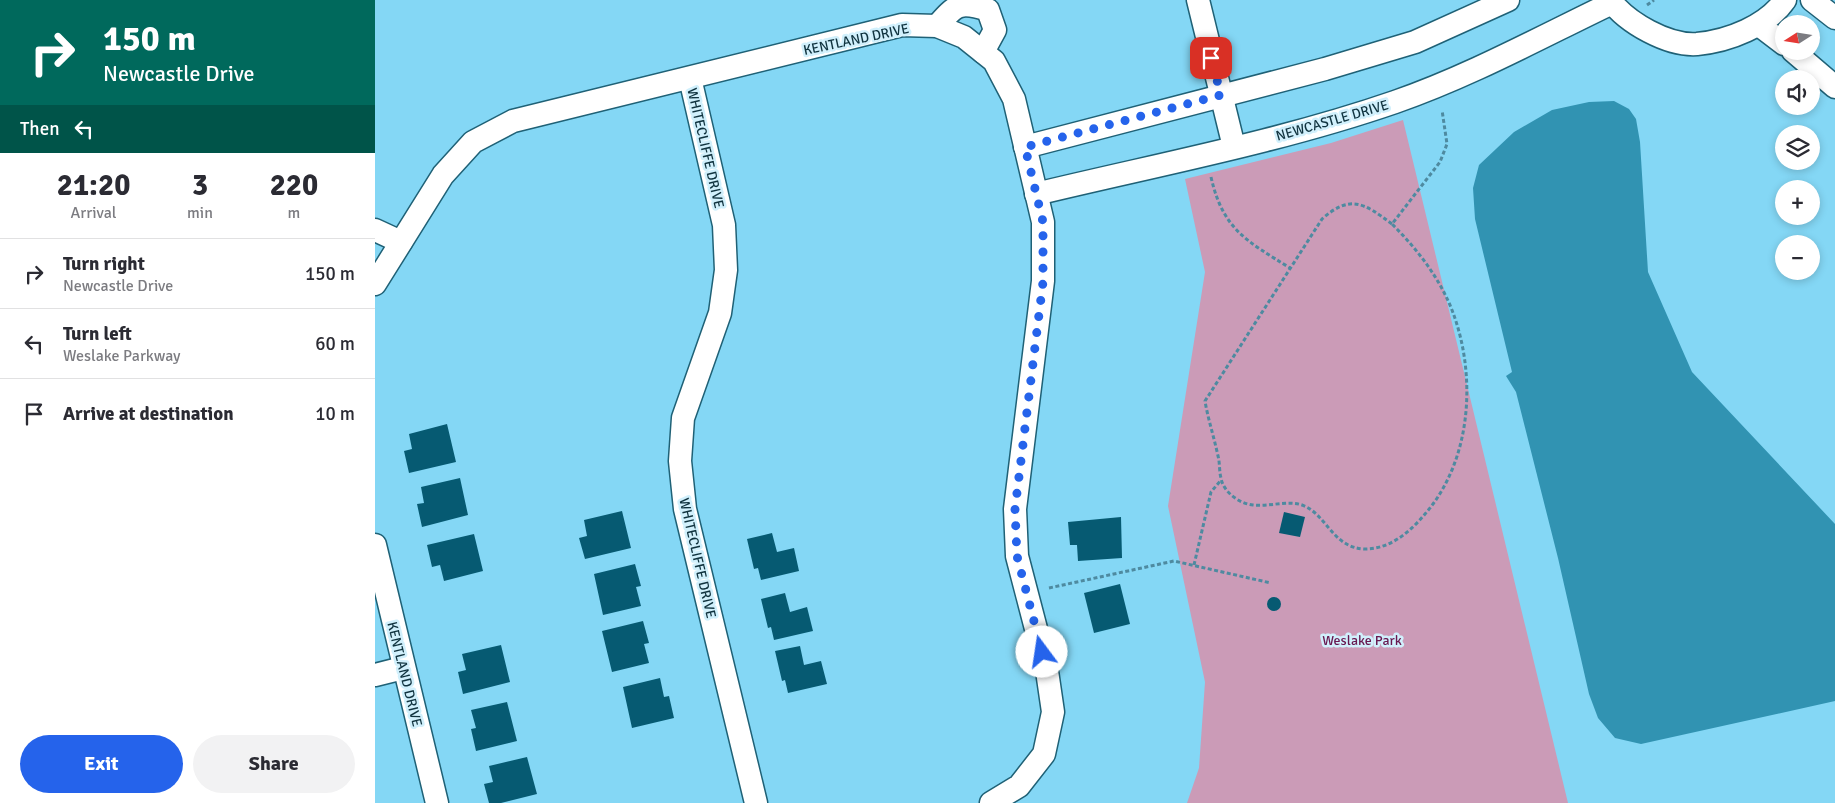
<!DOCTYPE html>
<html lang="en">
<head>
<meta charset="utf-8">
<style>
	body { margin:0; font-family:Signika,sans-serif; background:#f2f2f3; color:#2b2b33; height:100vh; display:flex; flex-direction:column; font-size:19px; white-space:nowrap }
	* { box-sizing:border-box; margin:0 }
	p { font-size:16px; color:#7c7c81 }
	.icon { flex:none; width:28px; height:28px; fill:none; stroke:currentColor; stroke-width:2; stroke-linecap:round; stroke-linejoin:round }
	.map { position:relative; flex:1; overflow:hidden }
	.drawer { display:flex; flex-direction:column; background:#fff; width:375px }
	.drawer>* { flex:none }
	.top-card { background:#00695c; color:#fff; overflow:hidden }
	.needle { width:32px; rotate:258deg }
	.fabs { position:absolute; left:1400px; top:15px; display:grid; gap:10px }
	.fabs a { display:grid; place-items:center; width:45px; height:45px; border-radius:50%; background:#fff; box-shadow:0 2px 8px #0003; font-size:25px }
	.pin { position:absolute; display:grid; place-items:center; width:42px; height:42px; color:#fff; margin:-21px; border-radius:10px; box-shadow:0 2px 8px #0006 }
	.me { position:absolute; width:55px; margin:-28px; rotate:346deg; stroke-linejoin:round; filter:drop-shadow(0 0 4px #0008) }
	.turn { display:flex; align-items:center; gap:18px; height:105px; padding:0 20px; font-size:22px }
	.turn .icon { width:65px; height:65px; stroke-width:2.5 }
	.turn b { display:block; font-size:35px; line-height:42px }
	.then { display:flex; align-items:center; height:48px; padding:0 20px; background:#0003; gap:10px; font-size:19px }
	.eta { display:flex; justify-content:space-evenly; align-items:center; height:85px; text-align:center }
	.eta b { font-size:30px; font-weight:700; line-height:35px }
	.action { display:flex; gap:10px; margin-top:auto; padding:10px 20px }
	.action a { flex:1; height:58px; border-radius:30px; background:#2563eb; color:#fff; font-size:20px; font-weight:700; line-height:58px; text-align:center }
	.action a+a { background:#f2f2f3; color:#2b2b33 }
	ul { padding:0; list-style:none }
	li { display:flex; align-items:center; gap:15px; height:70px; padding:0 20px; border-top:1px solid #e1e1e2 }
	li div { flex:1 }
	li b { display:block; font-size:19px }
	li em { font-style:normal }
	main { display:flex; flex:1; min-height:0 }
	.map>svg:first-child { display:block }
	.green { fill:#cb9bb7 }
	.water { fill:#3193b2 }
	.building { fill:#065a72 }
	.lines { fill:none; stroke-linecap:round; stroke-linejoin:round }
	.minor-casing { stroke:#1f6176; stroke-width:25 }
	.path { stroke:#4e8aa0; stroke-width:3; stroke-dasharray:4 2.5; stroke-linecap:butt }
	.minor { stroke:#fff; stroke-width:22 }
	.route { stroke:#2563eb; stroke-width:9; stroke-dasharray:0 16.2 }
	.labels { text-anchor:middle; stroke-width:5; stroke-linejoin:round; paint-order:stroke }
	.street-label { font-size:14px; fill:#10333f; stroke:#d1f0fc }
	.park-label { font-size:14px; fill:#68174f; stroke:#d1f0fc }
</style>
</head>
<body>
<main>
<section class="drawer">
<div class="top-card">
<div class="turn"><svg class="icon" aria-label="right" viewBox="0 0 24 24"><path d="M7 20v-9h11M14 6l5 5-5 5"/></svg><div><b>150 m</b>Newcastle Drive</div></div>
<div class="then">Then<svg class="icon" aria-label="left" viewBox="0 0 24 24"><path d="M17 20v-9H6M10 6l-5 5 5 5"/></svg></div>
</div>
<div class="eta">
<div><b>21:20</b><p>Arrival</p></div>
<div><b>3</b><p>min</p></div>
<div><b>220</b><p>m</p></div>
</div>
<ul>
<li><svg class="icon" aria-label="right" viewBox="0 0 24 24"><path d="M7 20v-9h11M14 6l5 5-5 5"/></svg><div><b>Turn right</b><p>Newcastle Drive</p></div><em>150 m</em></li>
<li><svg class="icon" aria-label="left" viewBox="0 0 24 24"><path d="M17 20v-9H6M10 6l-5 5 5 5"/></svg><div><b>Turn left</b><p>Weslake Parkway</p></div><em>60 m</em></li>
<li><svg class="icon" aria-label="arrive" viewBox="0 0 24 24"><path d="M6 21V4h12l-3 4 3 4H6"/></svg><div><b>Arrive at destination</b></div><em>10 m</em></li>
</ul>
<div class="action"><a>Exit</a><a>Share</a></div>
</section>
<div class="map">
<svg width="1460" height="803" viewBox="0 0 1460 803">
	<rect width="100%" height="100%" fill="#84d7f5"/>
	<path class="green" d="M 1028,120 L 1193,803 L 812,803 L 824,768 L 830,682 L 793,506 L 830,272 L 810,179 L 956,143 Z"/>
	<path class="water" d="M 1239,101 L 1254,109 L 1261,119 L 1265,142 L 1273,272 L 1317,372 L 1460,524 L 1460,701 L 1266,744 L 1240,738 L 1223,718 L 1214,694 L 1183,558 L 1141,392 L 1131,376 L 1137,372 L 1100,219 L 1098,188 L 1104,165 L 1139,132 L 1177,110 L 1214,102 Z"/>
	<g class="building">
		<path d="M 72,424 L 81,462 L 34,473 L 29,451 L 37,449 L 34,434 Z"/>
		<path d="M 85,478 L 93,515 L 47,527 L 42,504 L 49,503 L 46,487 Z"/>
		<path d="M 247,511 L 256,548 L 210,559 L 204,538 L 212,536 L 209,520 Z"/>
		<path d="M 909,512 L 930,517 L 925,537 L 904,533 Z"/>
		<path d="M 746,517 L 747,558 L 703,561 L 702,545 L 695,545 L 693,522 Z"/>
		<path d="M 397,533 L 402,552 L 419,548 L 424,571 L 386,580 L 383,568 L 379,569 L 372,539 Z"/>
		<path d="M 99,534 L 108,571 L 69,581 L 65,565 L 57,567 L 52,545 Z"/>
		<path d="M 260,564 L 266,586 L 261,587 L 266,606 L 228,615 L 219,574 Z"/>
		<path d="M 745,584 L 755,624 L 719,633 L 709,593 Z"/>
		<path d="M 410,593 L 415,612 L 432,607 L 438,631 L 399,640 L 396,627 L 393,628 L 386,599 Z"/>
		<circle cx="899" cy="604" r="7"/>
		<path d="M 268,621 L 274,643 L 269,644 L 274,663 L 237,672 L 227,631 Z"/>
		<path d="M 126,645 L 135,682 L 88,694 L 83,672 L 91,670 L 87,654 Z"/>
		<path d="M 425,646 L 429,665 L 446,661 L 452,684 L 413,693 L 410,680 L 407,681 L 400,651 Z"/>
		<path d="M 285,678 L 289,697 L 294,696 L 299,718 L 257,728 L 248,687 Z"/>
		<path d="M 132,702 L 142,741 L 101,751 L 96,729 L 101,728 L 96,710 Z"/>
		<path d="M 152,757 L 162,794 L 126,803 L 114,803 L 109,784 L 118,782 L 114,766 Z"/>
	</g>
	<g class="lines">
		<defs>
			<g id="minor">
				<path d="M 823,0 L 859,147"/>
				<path d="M 1235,0 C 1252,23 1293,46 1322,44 C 1354,41 1392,26 1410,0"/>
				<path d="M 1437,0 L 1460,18"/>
				<path d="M 1384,25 L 1409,44"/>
				<path d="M 562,26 C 581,4 585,1 613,10 L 620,30 L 608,52"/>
				<path d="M 1418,51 L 1460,87"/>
				<path d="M 315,78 L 349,225 L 351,270 L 345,313 L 308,418 L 305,461 L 310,509 L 381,803"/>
				<path d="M 650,147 L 950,69 L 1040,42 L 1133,0"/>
				<path d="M 661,194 C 781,165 904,142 1020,102 C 1095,76 1166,37 1237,3"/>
				<path d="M 0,230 L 26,242"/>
				<path d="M 0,284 L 68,175 L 98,142 L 138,121 L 527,25 L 562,26 L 589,37 L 619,61 L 639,99 L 668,222 L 668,281 L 640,509 L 642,556 L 672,671 L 678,712 L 669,754 L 644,786 L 616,803"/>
				<path d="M 0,545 L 62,803"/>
				<path d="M 0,675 L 28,668"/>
			</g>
		</defs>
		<use href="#minor" class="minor-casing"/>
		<g class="path">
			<path d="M 1272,5 L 1279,0"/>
			<path d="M 836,177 C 848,230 872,241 915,268"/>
			<path d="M 1017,224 C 989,203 975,194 947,219 L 830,401 C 833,419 839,437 843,456 C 845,463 844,471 846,478 C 848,492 865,504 878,505 C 894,507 912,500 927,505 C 952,514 957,548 990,549 C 1015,549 1035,532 1050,514 C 1097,460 1102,375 1077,310 C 1064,277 1042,249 1017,224 L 1065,162 L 1072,144 L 1067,110"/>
			<path d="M 819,565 L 836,492 L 846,480"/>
			<path d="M 674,588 L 799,561 L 896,583"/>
		</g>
		<use href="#minor" class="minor"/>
	</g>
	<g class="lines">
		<path class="route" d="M 667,652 L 642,556 L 640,509 L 668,282 L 668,222 L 650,147 L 846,95 L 836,58"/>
	</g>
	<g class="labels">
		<g class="street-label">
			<text transform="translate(481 39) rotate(-12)" y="5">KENTLAND DRIVE</text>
			<text transform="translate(957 120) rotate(-16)" y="5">NEWCASTLE DRIVE</text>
			<text transform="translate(331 148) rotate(77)" y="5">WHITECLIFFE DRIVE</text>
			<text transform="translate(323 558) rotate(77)" y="5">WHITECLIFFE DRIVE</text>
			<text transform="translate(30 674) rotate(76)" y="5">KENTLAND DRIVE</text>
		</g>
		<g class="park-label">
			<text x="987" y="645">Weslake Park</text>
		</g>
	</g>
</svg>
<div class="fabs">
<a><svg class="needle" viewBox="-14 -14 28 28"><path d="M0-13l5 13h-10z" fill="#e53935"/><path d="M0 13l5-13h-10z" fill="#7c7c81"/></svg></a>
<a><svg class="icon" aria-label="sound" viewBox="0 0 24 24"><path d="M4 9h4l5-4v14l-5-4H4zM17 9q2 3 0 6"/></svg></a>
<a><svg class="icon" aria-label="layers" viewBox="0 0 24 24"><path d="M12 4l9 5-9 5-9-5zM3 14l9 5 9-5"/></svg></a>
<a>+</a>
<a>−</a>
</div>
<div class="pin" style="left:836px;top:58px;background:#d93025"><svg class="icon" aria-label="arrive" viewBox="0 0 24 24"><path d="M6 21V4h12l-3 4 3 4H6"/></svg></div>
<svg class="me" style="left:667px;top:652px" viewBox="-20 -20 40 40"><circle r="19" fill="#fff"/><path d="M0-13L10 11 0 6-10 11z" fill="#2563eb"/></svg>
</div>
</main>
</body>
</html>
